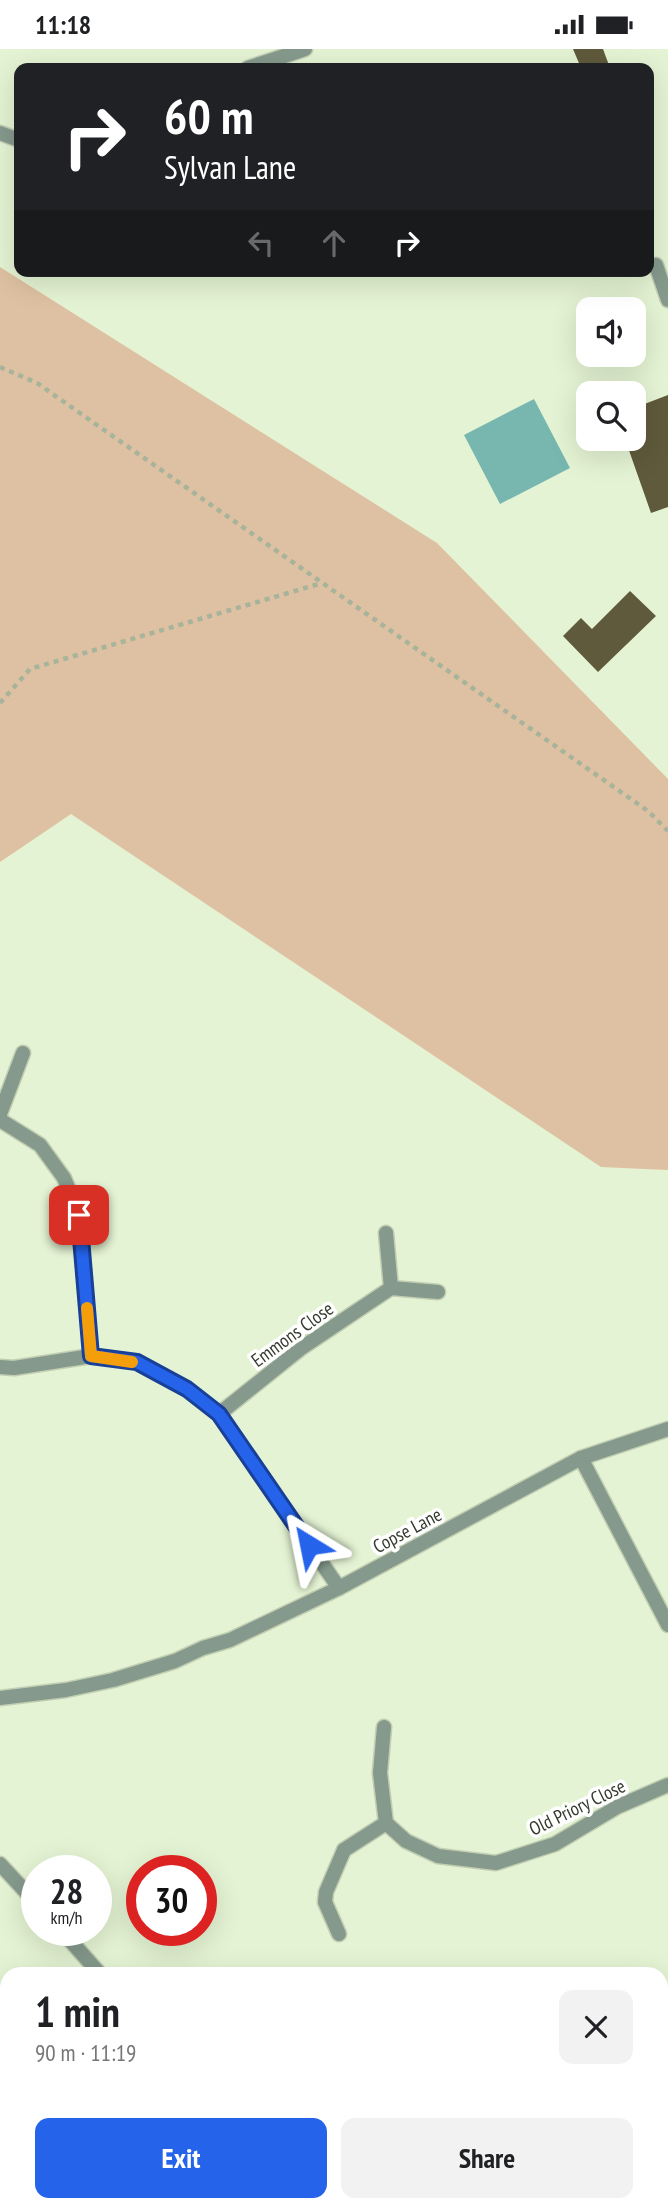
<!DOCTYPE html>
<html lang="en">
<head>
<meta charset="utf-8">
<style>
	body { margin:0; font-family:"PT Sans Narrow",sans-serif; background:#f2f2f2; color:#202124; height:100vh; display:flex; flex-direction:column; font-size:26px; white-space:nowrap }
	* { box-sizing:border-box; margin:0 }
	p { font-size:23px; color:#757577 }
	.icon { flex:none; width:38px; height:38px; fill:none; stroke:currentColor; stroke-width:2; stroke-linecap:round; stroke-linejoin:round }
	.map { position:relative; flex:1; overflow:hidden }
	.side { position:absolute; left:0px; top:1918px; width:668px; height:245px; display:flex; flex-direction:column; background:#fff; border-radius:21px 21px 0 0; box-shadow:0 7px 28px #0002 }
	.side>* { flex:none }
	.hud { position:absolute; left:14px; top:14px; width:640px; height:214px; border-radius:14px; box-shadow:0 7px 28px #0002; background:#202124; color:#fff; overflow:hidden }
	.fabs { position:absolute; left:576px; top:248px; display:grid; gap:14px }
	.fabs a { display:grid; place-items:center; width:70px; height:70px; border-radius:14px; background:#fff; box-shadow:0 7px 28px #0002; font-size:35px }
	.speed { position:absolute; left:21px; top:1806px; display:flex; gap:14px; font-size:35px; font-weight:700; text-align:center }
	.speed>* { display:grid; place-content:center; width:91px; height:91px; border-radius:50%; background:#fff; box-shadow:0 7px 28px #0002; line-height:1 }
	.speed small { font-size:18px; font-weight:400 }
	.speed .limit { border:10px solid #d22; background:#fff; color:#111 }
	.pin { position:absolute; display:grid; place-items:center; width:60px; height:60px; color:#fff; margin:-30px; border-radius:14px; box-shadow:0 4px 10px #0006 }
	.me { position:absolute; width:77px; margin:-38px; rotate:325deg; stroke-linejoin:round; filter:drop-shadow(0 0 5px #0008) }
	.turn { display:flex; align-items:center; gap:24px; height:147px; padding:0 35px; font-size:32px }
	.turn .icon { width:91px; height:91px; stroke-width:2.5 }
	.turn b { display:block; font-size:49px; line-height:60px }
	.lanes { display:flex; align-items:center; height:66px; padding:0 35px; background:#0003; justify-content:center; gap:35px; direction:ltr }
	.lanes .off { opacity:.35 }
	.round { display:grid; place-items:center; flex:none; width:74px; height:74px; border-radius:14px; background:#f2f2f2 }
	.overview { display:flex; align-items:center; justify-content:space-between; height:119px; padding:0 35px }
	h1 { font-size:42px; font-weight:600; line-height:52px }
	.primary-button { display:flex; gap:14px; margin-top:auto; padding:14px 35px }
	.primary-button a { flex:1; height:80px; border-radius:14px; background:#2563eb; color:#fff; font-size:28px; font-weight:600; line-height:80px; text-align:center }
	.primary-button a+a { background:#f2f2f2; color:#202124 }
	.status { display:flex; justify-content:space-between; align-items:center; height:49px; padding:0 35px; background:#fff; direction:ltr }
	.status svg { height:19px; fill:currentColor }
	.map>svg:first-child { display:block }
	.green { fill:#dec1a2 }
	.water { fill:#78b7b0 }
	.building { fill:#605a3c }
	.lines { fill:none; stroke-linecap:round; stroke-linejoin:round }
	.lane-casing { stroke:#c1ceb2; stroke-width:17 }
	.street-casing { stroke:#c1ceb2; stroke-width:17 }
	.path { stroke:#a7b39a; stroke-width:4.5; stroke-dasharray:5 5; stroke-linecap:butt }
	.lane { stroke:#85998c; stroke-width:14 }
	.street { stroke:#85998c; stroke-width:14 }
	.route-casing { stroke:#184099; stroke-width:18 }
	.route { stroke:#2563eb; stroke-width:12 }
	.slow { stroke:#f59e0b; stroke-width:12 }
	.labels { text-anchor:middle; stroke-width:7; stroke-linejoin:round; paint-order:stroke }
	.street-label { font-size:19px; fill:#353b2f; stroke:#fff }
</style>
</head>
<body>
<div class="status"><b>11:18</b><svg viewBox="0 0 49 12"><path d="M0 12V9h3v3zM5 12V6h3v6zM10 12V3h3v9zM15 12V0h3v12zM26 1h20v11H26zM47 4h2v5h-2z"/></svg></div>
<div class="map">
<svg width="668" height="2163" viewBox="0 0 668 2163">
	<rect width="100%" height="100%" fill="#e4f3d3"/>
	<path class="green" d="M 0,218 L 437,494 L 668,730 L 668,1121 L 601,1118 L 71,765 L 0,813 Z"/>
	<path class="water" d="M 534,350 L 570,419 L 500,455 L 464,386 Z"/>
	<g class="building">
		<path d="M 573,0 L 603,0 L 610,19 L 581,19 Z"/>
		<path d="M 640,259 L 645,274 L 638,276 L 640,283 L 634,285 L 634,261 Z"/>
		<path d="M 668,346 L 668,458 L 651,464 L 625,390 L 634,390 L 634,359 Z"/>
		<path d="M 630,542 L 656,567 L 598,623 L 563,587 L 581,569 L 592,580 Z"/>
	</g>
	<g class="lines">
		<defs>
			<g id="lane">
				<path d="M 248,19 L 305,0"/>
				<path d="M 0,84 L 19,91"/>
				<path d="M 656,216 L 668,251"/>
				<path d="M 339,1885 L 325,1853 L 326,1843 L 344,1801"/>
			</g>
			<g id="street">
				<path d="M 0,1065 L 23,1004"/>
				<path d="M 0,1071 L 40,1096 L 64,1129 L 79,1165 L 91,1307"/>
				<path d="M 391,1239 L 438,1243"/>
				<path d="M 0,1318 L 14,1319 L 91,1307 L 137,1313 L 187,1340 L 219,1365 L 339,1539"/>
				<path d="M 219,1365 L 300,1300 L 391,1239 L 386,1184"/>
				<path d="M 581,1409 L 668,1576"/>
				<path d="M 0,1649 L 66,1641 L 113,1631 L 175,1612 L 203,1599 L 230,1591 L 339,1539 L 581,1409 L 668,1380"/>
				<path d="M 384,1678 L 380,1724 L 386,1774 L 406,1792 L 438,1807 L 496,1814 L 555,1795 L 617,1758 L 668,1736"/>
				<path d="M 344,1801 L 386,1774"/>
				<path d="M 0,1815 L 37,1855"/>
				<path d="M 61,1881 L 100,1925"/>
				<path d="M 0,2074 L 7,2080"/>
				<path d="M 94,2156 L 102,2163"/>
				<path d="M 274,2156 L 279,2163"/>
				<path d="M 371,2163 L 377,2156"/>
			</g>
		</defs>
		<use href="#lane" class="lane-casing"/>
		<use href="#street" class="street-casing"/>
		<g class="path">
			<path d="M 0,318 L 37,334 L 648,762 L 668,782"/>
			<path d="M 0,654 L 30,620 L 322,534"/>
		</g>
		<use href="#lane" class="lane"/>
		<use href="#street" class="street"/>
	</g>
	<g class="lines">
		<defs>
			<path id="route" d="M 79,1166 L 91,1307 L 137,1313 L 187,1340 L 219,1365 L 309,1496"/>
		</defs>
		<use href="#route" class="route-casing"/>
		<use href="#route" class="route"/>
		<path class="slow" d="M 87,1259 L 91,1307 L 132,1313"/>
	</g>
	<g class="labels">
		<g class="street-label">
			<text transform="translate(292 1285) rotate(-36)" y="7">Emmons Close</text>
			<text transform="translate(407 1481) rotate(-28)" y="7">Copse Lane</text>
			<text transform="translate(577 1758) rotate(-26)" y="7">Old Priory Close</text>
		</g>
	</g>
</svg>
<div class="fabs">
<a><svg class="icon" aria-label="sound" viewBox="0 0 24 24"><path d="M4 9h4l5-4v14l-5-4H4zM17 9q2 3 0 6"/></svg></a>
<a><svg class="icon" aria-label="search" viewBox="0 0 24 24"><circle cx="10" cy="10" r="6"/><path d="M15 15l6 6"/></svg></a>
</div>
<div class="speed"><div>28<small>km/h</small></div><div class="limit">30</div></div>
<div class="pin" style="left:79px;top:1166px;background:#d93025"><svg class="icon" aria-label="arrive" viewBox="0 0 24 24"><path d="M6 21V4h12l-3 4 3 4H6"/></svg></div>
<svg class="me" style="left:309px;top:1496px" viewBox="-20 -20 40 40"><path d="M0-17L14 15 0 8-14 15z" fill="#2563eb" stroke="#fff" stroke-width="4"/></svg>
<div class="hud">
<div class="turn"><svg class="icon" aria-label="right" viewBox="0 0 24 24"><path d="M7 20v-9h11M14 6l5 5-5 5"/></svg><div><b>60 m</b>Sylvan Lane</div></div>
<div class="lanes"><svg class="icon off" aria-label="left" viewBox="0 0 24 24"><path d="M17 20v-9H6M10 6l-5 5 5 5"/></svg><svg class="icon off" aria-label="ahead" viewBox="0 0 24 24"><path d="M12 20V5M6 11l6-6 6 6"/></svg><svg class="icon" aria-label="right" viewBox="0 0 24 24"><path d="M7 20v-9h11M14 6l5 5-5 5"/></svg></div>
</div>
<section class="side">
<div class="overview"><div><h1>1 min</h1><p>90 m · 11:19</p></div><a class="round"><svg class="icon" aria-label="close" viewBox="0 0 24 24"><path d="M6 6l12 12M18 6L6 18"/></svg></a></div>
<div class="primary-button"><a>Exit</a><a>Share</a></div>
</section>
</div>
</body>
</html>
